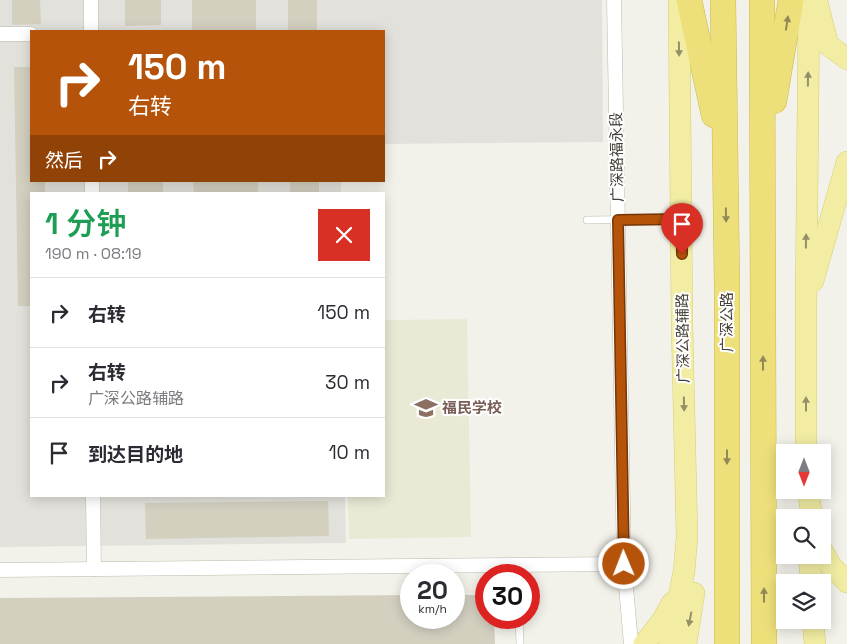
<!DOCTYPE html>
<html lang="zh">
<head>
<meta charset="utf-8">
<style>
	body { margin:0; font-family:"Space Grotesk","Noto Sans SC",sans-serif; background:#f7f7f7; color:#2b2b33; height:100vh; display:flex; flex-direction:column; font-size:19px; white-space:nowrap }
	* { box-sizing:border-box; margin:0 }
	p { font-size:16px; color:#7c7c81 }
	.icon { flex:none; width:28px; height:28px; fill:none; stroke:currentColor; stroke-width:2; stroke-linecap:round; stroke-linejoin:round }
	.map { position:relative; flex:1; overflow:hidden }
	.details { position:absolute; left:30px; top:192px; width:355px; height:305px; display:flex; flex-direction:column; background:#fff; border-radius:0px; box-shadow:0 2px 12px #0003 }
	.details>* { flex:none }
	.banner { position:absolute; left:30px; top:30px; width:355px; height:152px; border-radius:0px; box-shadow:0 2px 12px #0003; background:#b45309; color:#fff; overflow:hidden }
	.needle { width:32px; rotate:180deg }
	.fabs { position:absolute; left:776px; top:444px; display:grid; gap:10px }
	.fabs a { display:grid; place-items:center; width:55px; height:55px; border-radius:0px; background:#fff; box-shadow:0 2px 12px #0003; font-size:25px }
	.speed { position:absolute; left:400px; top:564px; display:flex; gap:10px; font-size:25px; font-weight:700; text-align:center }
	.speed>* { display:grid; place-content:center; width:65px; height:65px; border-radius:50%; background:#fff; box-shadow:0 2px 12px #0003; line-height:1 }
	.speed small { font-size:12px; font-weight:400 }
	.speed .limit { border:8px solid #d22; background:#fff; color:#111 }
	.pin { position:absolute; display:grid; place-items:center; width:42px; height:42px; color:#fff; margin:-51px -21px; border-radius:50% 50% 50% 0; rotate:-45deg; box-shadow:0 0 5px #0007 }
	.pin .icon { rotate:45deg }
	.me { position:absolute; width:55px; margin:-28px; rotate:359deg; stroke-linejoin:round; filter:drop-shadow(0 0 4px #0008) }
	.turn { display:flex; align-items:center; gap:18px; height:105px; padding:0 15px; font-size:22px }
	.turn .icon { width:65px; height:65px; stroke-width:2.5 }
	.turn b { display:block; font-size:35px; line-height:42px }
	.then { display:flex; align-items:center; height:48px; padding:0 15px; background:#0003; gap:10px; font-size:19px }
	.round { display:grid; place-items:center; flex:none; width:52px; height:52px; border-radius:0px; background:#f7f7f7 }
	.overview { display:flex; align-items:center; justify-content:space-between; height:85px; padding:0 15px }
	h1 { font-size:30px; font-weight:600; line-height:38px; color:#1e9e55 }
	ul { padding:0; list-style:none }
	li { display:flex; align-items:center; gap:15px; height:70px; padding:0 15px; border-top:1px solid #e1e1e2 }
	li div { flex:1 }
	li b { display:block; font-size:19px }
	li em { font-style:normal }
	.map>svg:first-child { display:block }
	.industrial { fill:#e2e1db }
	.education { fill:#eae9d5 }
	.building { fill:#d3d0c0 }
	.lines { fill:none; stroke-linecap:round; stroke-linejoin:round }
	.lane-casing { stroke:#bdbbad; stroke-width:8 }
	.street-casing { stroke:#bdbbad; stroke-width:15 }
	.primary-casing { stroke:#d6ce75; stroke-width:22 }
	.highway-casing { stroke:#cbb84b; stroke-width:26 }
	.lane { stroke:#fff; stroke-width:7 }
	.street { stroke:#fff; stroke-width:14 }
	.primary { stroke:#f2eda3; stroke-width:21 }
	.highway { stroke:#ede07b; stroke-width:25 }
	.oneway { fill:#918a57 }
	.oneway2 { fill:#939069 }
	.route-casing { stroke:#753606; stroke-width:12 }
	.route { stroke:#b45309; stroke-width:9 }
	.labels { text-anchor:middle; stroke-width:4; stroke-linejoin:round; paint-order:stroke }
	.street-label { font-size:15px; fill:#464339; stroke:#fff }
	.education-label { font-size:15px; font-weight:bold; fill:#785e54; stroke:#fff; text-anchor:start }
</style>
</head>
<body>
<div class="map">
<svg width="847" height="644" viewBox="0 0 847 644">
	<rect width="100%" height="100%" fill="#f3f2ea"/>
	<path class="industrial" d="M 0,0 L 602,0 L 603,142 L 384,144 L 384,31 L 31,31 L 31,181 L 341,181 L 341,194 L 31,194 L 31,496 L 345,496 L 346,543 L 0,547 Z"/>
	<path class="education" d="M 467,319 L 471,537 L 349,539 L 348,496 L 384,496 L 384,320 Z"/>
	<g class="building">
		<path d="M 12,0 L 40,0 L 41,24 L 12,25 Z"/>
		<path d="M 125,0 L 161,0 L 161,25 L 125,26 Z"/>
		<rect x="192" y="0" width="64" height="31"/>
		<rect x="288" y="0" width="29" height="31"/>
		<path d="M 14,67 L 31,67 L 31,181 L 45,181 L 45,194 L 31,194 L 31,306 L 18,306 Z"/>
		<rect x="128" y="181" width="35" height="13"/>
		<path d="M 193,181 L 258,181 L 258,194 L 194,194 Z"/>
		<rect x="290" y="181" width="29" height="13"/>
		<path d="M 328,501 L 329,536 L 146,539 L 145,503 Z"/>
		<path d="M 411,595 L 411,618 L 454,618 L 454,595 L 486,595 L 486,618 L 494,618 L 495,644 L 0,644 L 0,598 Z"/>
	</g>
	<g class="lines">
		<defs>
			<g id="lane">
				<path d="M 587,220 L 680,219"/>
				<path d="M 519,618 L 520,644"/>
			</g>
			<g id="street">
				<path d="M 91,0 L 91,31"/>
				<path d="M 614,0 L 624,564 L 631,644"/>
				<path d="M 0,34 L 31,34"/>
				<path d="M 92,181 L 92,194"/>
				<path d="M 93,496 L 94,569"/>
				<path d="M 0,570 L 624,564"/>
			</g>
			<g id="primary">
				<path d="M 817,2 L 828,45 L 847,59"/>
				<path d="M 813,281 L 847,162"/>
				<path d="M 806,452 L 806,308 L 809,0"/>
				<path d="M 808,490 L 812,518"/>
				<path d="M 822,550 L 831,566 L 847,582"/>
				<path d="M 809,555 L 811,582"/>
				<path d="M 813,620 L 815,644"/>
				<path d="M 644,644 L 662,621 L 672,603"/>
				<path d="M 669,644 L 684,572 L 687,537 L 682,324 L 679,0"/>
				<path d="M 686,644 L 694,593"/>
			</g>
			<g id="highway">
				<path d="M 689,0 L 714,115"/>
				<path d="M 723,0 L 727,286 L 727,644"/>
				<path d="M 762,0 L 764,644"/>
				<path d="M 774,101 L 791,0"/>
			</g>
		</defs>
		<use href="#lane" class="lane-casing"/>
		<use href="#street" class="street-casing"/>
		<use href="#primary" class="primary-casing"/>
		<use href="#highway" class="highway-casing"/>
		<use href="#lane" class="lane"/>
		<use href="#street" class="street"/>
		<use href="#primary" class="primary"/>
		<use href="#highway" class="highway"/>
	</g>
	<defs><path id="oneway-solid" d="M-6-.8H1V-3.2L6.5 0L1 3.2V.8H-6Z" transform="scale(1.25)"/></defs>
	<g class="oneway">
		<use href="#oneway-solid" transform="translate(787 23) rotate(-81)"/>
		<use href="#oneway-solid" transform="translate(726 215) rotate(89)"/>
		<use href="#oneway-solid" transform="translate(763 363) rotate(-90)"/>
		<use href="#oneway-solid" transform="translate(727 457) rotate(90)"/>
		<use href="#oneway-solid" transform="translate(764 595) rotate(-90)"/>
	</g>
	<g class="oneway2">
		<use href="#oneway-solid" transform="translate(679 49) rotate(89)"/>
		<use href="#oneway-solid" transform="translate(808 79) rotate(-89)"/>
		<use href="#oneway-solid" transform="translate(806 241) rotate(-89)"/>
		<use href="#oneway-solid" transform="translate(684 404) rotate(89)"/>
		<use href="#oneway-solid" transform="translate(806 404) rotate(-90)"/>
		<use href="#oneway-solid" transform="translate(690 619) rotate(101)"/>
	</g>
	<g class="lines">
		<defs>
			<path id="route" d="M 624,564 L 618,220 L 682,219 L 682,254"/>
		</defs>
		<use href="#route" class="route-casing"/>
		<use href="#route" class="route"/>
	</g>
	<defs>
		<symbol id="school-bare" viewBox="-9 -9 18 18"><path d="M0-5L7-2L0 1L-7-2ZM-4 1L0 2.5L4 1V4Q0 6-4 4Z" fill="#8d6e63" stroke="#fff" stroke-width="2.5" paint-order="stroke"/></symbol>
	</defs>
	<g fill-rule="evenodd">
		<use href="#school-bare" x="410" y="392" width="32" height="32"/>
	</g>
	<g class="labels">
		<g class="street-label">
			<text transform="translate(617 157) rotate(-91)" y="5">广深路福永段</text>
			<text transform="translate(727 322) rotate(-90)" y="5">广深公路</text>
			<text transform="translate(683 338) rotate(-91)" y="5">广深公路辅路</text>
		</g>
		<g class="education-label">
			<text x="442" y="413">福民学校</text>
		</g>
	</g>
</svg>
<div class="fabs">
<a><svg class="needle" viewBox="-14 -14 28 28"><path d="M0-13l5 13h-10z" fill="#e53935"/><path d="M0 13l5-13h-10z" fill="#7c7c81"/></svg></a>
<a><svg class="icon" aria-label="search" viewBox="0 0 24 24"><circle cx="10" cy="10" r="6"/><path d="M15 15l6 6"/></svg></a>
<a><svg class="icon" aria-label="layers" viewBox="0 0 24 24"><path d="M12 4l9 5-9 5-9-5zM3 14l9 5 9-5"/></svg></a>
</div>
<div class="speed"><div>20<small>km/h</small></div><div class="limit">30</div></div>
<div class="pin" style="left:682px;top:254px;background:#d93025"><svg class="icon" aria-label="arrive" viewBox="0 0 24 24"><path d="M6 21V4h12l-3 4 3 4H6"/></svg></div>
<svg class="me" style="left:624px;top:564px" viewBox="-20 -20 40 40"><circle r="17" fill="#b45309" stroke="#fff" stroke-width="3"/><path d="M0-11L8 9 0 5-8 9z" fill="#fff"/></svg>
<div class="banner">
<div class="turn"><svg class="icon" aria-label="right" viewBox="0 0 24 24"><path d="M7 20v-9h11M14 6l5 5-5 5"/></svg><div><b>150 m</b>右转</div></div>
<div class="then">然后<svg class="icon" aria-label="right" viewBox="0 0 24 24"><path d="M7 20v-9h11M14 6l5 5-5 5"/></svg></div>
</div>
<section class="details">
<div class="overview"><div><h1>1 分钟</h1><p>190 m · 08:19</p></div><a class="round" style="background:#d93025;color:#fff"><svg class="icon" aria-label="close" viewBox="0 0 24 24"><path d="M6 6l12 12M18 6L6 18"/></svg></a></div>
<ul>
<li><svg class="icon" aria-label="right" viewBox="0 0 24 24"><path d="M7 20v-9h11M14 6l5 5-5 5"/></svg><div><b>右转</b></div><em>150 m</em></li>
<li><svg class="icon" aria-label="right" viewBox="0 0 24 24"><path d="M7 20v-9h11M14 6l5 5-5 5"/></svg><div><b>右转</b><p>广深公路辅路</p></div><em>30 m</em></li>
<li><svg class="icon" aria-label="arrive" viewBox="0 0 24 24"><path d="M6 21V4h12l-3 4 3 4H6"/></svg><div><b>到达目的地</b></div><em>10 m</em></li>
</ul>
</section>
</div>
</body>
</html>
